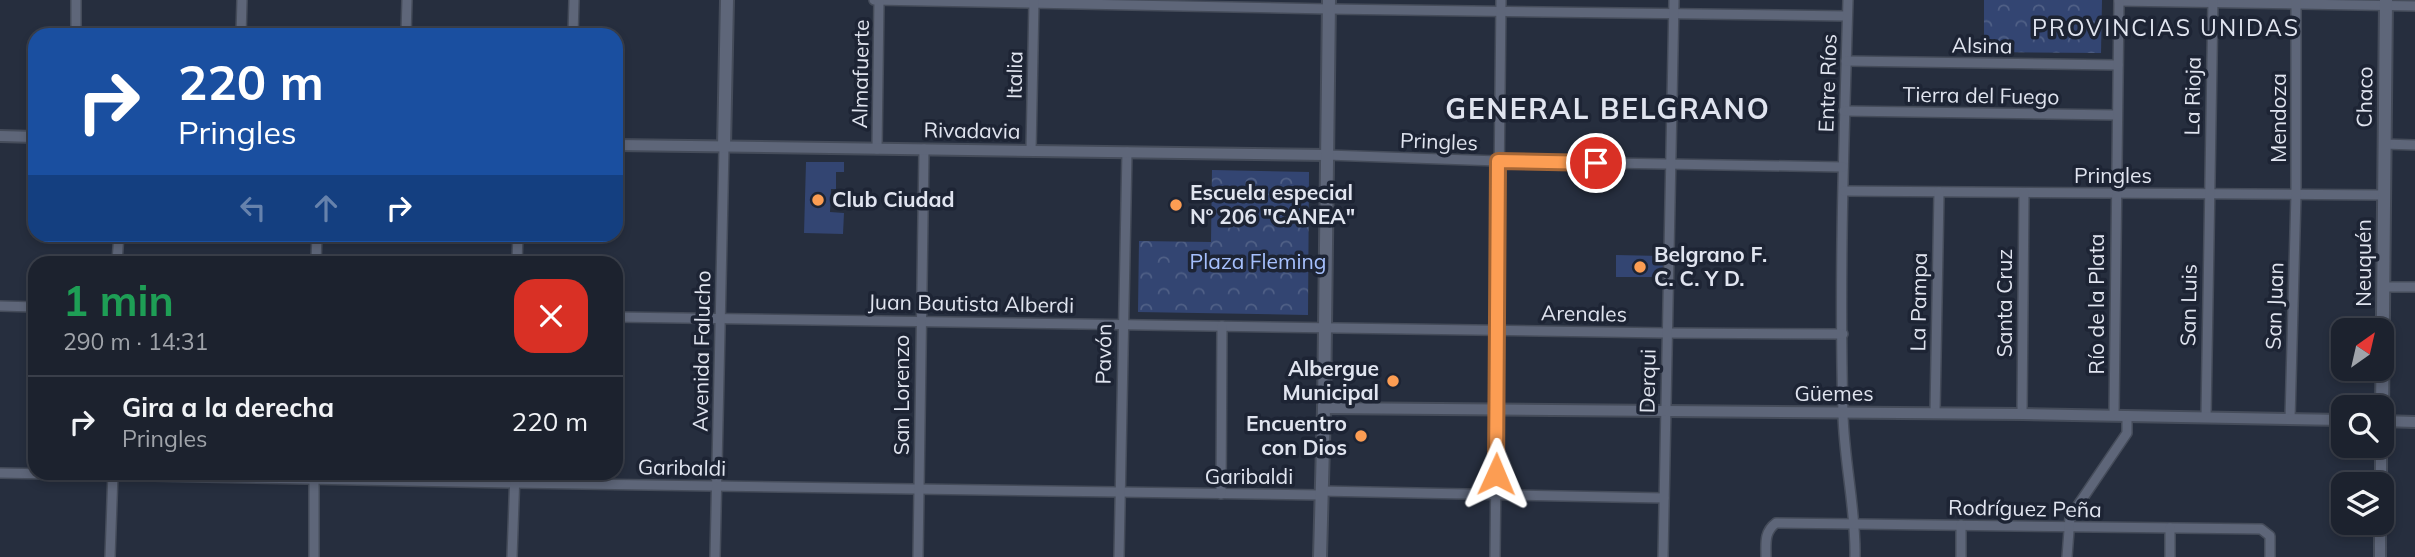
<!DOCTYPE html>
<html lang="es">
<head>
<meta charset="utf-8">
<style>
	body { margin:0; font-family:Mulish,sans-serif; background:#252a36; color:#f1f3f6; height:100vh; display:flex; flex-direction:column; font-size:26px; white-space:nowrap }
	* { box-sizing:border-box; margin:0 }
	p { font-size:23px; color:#a0a4aa }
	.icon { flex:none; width:38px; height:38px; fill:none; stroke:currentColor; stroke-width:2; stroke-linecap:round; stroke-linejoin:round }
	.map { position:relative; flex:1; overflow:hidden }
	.sheet { position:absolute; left:28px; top:256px; width:595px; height:224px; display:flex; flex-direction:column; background:#1c222e; border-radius:21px; box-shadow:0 4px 10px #0003,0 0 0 2px #3a3f4a }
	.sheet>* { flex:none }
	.top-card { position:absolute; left:28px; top:28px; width:595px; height:214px; border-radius:21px; box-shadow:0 4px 10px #0003,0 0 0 2px #3a3f4a; background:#1a4fa0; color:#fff; overflow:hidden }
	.needle { width:46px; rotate:34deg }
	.tools { position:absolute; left:2331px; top:318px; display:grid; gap:14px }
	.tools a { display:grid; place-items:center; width:63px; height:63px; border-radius:14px; background:#1c222e; box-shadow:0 4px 10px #0003,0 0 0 2px #3a3f4a; font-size:35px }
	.pin { position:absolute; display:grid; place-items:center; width:60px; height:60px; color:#fff; margin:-30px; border:4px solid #fff; border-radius:50%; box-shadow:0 2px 7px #0007 }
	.me { position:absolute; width:77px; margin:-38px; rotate:1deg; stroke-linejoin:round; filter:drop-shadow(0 0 5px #0008) }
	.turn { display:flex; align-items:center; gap:24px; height:147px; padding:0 35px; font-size:32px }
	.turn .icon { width:91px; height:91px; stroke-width:2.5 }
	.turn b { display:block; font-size:49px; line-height:60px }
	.lanes { display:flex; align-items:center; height:66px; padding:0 35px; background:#0003; justify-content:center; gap:35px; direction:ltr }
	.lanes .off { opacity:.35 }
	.round { display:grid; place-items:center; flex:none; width:74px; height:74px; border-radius:21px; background:#252a36 }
	.overview { display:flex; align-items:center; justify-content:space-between; height:119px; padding:0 35px }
	h1 { font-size:42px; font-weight:700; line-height:52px; color:#1e9e55 }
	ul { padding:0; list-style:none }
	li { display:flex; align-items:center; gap:21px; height:91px; padding:0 35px; border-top:2px solid #3a3f4a }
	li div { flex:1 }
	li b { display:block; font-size:26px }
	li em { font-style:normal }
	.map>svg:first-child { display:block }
	.park { fill:url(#park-crowns) }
	.pitch { fill:#334572 }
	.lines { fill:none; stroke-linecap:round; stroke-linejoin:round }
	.minor-casing { stroke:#454c5a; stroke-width:12 }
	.tertiary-casing { stroke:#454c5a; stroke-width:14 }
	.secondary-casing { stroke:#454c5a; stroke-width:16 }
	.minor { stroke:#5e6679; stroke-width:9 }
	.tertiary { stroke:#5e6679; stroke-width:10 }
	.secondary { stroke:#5e6679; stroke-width:12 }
	.route-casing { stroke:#a46636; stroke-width:18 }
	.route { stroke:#fc9d53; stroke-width:12 }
	.poi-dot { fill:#fc9d53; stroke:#1d2434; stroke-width:2.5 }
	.labels { text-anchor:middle; stroke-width:7; stroke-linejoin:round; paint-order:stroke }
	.street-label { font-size:21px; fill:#e0e4ef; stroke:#1d2434 }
	.poi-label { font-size:21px; font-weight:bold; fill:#e0e4ef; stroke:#1d2434; text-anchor:start }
	.park-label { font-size:21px; fill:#a6c0fd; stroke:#1d2434 }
	.neighbourhood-label { font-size:23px; letter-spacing:2px; fill:#e0e4ef; stroke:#1d2434 }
	.district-label { font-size:28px; font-weight:bold; letter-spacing:2px; fill:#e0e4ef; stroke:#1d2434 }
</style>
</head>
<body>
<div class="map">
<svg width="2415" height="557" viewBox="0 0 2415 557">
	<defs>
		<pattern id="park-crowns" width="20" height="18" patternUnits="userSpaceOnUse" patternTransform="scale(1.75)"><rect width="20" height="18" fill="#334572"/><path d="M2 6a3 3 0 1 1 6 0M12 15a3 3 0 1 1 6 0" fill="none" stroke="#506086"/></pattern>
	</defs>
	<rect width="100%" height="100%" fill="#262e3e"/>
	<g class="park">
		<path d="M 1984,0 L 2102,0 L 2101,53 L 1984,52 Z"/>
		<path d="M 1212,170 L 1309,172 L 1308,315 L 1138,312 L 1139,241 L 1211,242 Z"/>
	</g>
	<g class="pitch">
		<path d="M 806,162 L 844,162 L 844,172 L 836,172 L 836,189 L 831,189 L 830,212 L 844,213 L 843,234 L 804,233 Z"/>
		<path d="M 1616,255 L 1663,256 L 1663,277 L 1616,277 Z"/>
	</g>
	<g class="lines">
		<defs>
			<g id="minor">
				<path d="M 874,0 L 1329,9 L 1847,16"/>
				<path d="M 1848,0 C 1844,138 1839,276 1843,414 C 1844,462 1856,509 1855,557"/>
				<path d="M 2119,1 L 2415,6"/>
				<path d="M 76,35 L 76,0"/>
				<path d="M 241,35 L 242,0"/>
				<path d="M 406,35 L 407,0"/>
				<path d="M 573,35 L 574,0"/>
				<path d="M 1846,61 L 2118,65"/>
				<path d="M 1844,111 L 2116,115"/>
				<path d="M 2384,144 L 2415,145"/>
				<path d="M 877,149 L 879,0"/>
				<path d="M 1031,151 L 1034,0"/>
				<path d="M 1327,155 L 1498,161 L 1843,167"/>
				<path d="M 1844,191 L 2383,195"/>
				<path d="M 117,262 L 119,234"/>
				<path d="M 316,262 L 317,234"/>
				<path d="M 517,262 L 518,234"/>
				<path d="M 2383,287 L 2415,287"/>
				<path d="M 0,306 L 35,307"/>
				<path d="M 616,317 L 1667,333 L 1843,334"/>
				<path d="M 1935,413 L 1939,192"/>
				<path d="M 2022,414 L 2024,193"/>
				<path d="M 2114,415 L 2119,0"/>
				<path d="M 2206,417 L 2213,0"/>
				<path d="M 2290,419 L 2296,194 L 2296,0"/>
				<path d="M 0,473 L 515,483 L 1321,495"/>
				<path d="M 1321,491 L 1664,498"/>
				<path d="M 1221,494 L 1222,326"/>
				<path d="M 110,557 L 113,472"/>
				<path d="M 314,557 L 314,472"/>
				<path d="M 512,557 L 515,472"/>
				<path d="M 715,557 L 724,147"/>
				<path d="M 918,557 L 924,149"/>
				<path d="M 1119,557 L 1127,152"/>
				<path d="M 1495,557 L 1501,0"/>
				<path d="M 1663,557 L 1674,0"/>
				<path d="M 1766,557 C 1766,543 1764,532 1776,523 L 2261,529 L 2270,536 L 2270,557"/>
				<path d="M 1961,557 L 1961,525"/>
				<path d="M 2067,557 L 2070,517 L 2127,433 L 2127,416"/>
				<path d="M 2170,557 L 2170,528"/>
			</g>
			<g id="tertiary">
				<path d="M 0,136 L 35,137"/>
				<path d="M 616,145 L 1327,155"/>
				<path d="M 1324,408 L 2022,414 L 2343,420"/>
				<path d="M 2382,421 L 2415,422"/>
				<path d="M 2381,485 L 2381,446"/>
				<path d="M 2380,557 L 2380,523"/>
			</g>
			<g id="secondary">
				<path d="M 724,147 L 727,0"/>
				<path d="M 2382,415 L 2386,0"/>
				<path d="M 1320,557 L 1324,408 L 1329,0"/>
			</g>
		</defs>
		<use href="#minor" class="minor-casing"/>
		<use href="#tertiary" class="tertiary-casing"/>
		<use href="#secondary" class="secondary-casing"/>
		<use href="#minor" class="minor"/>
		<use href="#tertiary" class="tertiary"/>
		<use href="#secondary" class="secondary"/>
	</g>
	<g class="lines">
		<defs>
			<path id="route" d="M 1496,474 L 1498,161 L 1596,163"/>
		</defs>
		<use href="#route" class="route-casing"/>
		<use href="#route" class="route"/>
	</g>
	<g class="poi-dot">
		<circle cx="818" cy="200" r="7"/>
		<circle cx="1176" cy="205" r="7"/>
		<circle cx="1640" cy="267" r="7"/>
		<circle cx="1393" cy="381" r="7"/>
		<circle cx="1361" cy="436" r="7"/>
	</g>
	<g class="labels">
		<g class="street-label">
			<text transform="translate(1982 46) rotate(1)" y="7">Alsina</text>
			<text transform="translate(861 74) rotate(-89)" y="7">Almafuerte</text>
			<text transform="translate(1015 75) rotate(-89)" y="7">Italia</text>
			<text transform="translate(1828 83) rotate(-88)" y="7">Entre Ríos</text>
			<text transform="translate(1981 96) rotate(1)" y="7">Tierra del Fuego</text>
			<text transform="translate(2193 96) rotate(-89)" y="7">La Rioja</text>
			<text transform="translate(2365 97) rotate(-89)" y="7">Chaco</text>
			<text transform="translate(2279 118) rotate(-90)" y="7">Mendoza</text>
			<text transform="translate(972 131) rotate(1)" y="7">Rivadavia</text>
			<text transform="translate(1439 142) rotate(2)" y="7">Pringles</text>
			<text x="2113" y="183">Pringles</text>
			<text transform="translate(2364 263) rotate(-90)" y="7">Neuquén</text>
			<text transform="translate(1919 302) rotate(-89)" y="7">La Pampa</text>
			<text transform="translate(2005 303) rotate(-90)" y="7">Santa Cruz</text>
			<text transform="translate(971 304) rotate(1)" y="7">Juan Bautista Alberdi</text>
			<text transform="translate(2097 304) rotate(-90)" y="7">Río de la Plata</text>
			<text transform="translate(2189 305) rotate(-89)" y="7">San Luis</text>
			<text transform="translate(2275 306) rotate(-88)" y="7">San Juan</text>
			<text transform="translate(1584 314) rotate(1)" y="7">Arenales</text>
			<text transform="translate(702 351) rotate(-89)" y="7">Avenida Falucho</text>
			<text transform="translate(1104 354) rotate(-89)" y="7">Pavón</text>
			<text transform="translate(1648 381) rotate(-89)" y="7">Derqui</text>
			<text x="1834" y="401">Güemes</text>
			<text transform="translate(902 395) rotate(-90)" y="7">San Lorenzo</text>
			<text transform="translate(682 468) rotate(1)" y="7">Garibaldi</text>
			<text x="1249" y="484">Garibaldi</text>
			<text transform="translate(2025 509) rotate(1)" y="7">Rodríguez Peña</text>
		</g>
		<g class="poi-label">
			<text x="1190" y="200">Escuela especial<tspan x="1190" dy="24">Nº 206 "CANEA"</tspan></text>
			<text x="832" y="207">Club Ciudad</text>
			<text x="1654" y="262">Belgrano F.<tspan x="1654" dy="24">C. C. Y D.</tspan></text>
			<text x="1379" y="376" text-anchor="end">Albergue<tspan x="1379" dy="24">Municipal</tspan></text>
			<text x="1347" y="431" text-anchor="end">Encuentro<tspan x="1347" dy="24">con Dios</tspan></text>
		</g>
		<g class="park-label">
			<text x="1258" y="269">Plaza Fleming</text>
		</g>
		<g class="neighbourhood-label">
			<text x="2166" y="36">PROVINCIAS UNIDAS</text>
		</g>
		<g class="district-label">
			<text x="1608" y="119">GENERAL BELGRANO</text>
		</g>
	</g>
</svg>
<div class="tools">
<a><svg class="needle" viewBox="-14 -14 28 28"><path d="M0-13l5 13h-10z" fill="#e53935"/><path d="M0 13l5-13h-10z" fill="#a0a4aa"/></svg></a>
<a><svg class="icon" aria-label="search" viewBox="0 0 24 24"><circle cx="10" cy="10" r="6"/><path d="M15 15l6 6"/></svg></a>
<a><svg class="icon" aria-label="layers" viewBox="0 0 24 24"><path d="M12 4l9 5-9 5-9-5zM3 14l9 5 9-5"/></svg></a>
</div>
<div class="pin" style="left:1596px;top:163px;background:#d93025"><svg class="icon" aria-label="arrive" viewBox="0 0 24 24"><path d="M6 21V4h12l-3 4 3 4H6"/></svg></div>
<svg class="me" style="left:1496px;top:474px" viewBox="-20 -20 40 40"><path d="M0-17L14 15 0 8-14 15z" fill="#fc9d53" stroke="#fff" stroke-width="4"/></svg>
<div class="top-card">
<div class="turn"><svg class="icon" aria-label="right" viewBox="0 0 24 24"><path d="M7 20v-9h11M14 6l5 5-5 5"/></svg><div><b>220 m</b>Pringles</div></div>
<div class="lanes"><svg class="icon off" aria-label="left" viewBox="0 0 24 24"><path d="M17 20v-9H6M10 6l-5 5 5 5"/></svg><svg class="icon off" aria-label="ahead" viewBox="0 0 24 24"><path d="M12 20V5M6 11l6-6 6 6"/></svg><svg class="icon" aria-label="right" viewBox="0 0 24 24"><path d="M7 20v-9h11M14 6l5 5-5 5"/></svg></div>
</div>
<section class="sheet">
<div class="overview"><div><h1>1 min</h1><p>290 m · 14:31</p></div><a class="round" style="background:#d93025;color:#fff"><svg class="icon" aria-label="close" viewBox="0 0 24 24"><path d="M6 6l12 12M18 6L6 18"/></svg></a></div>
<ul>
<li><svg class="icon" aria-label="right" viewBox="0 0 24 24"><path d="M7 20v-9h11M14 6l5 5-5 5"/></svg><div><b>Gira a la derecha</b><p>Pringles</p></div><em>220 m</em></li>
</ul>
</section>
</div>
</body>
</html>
